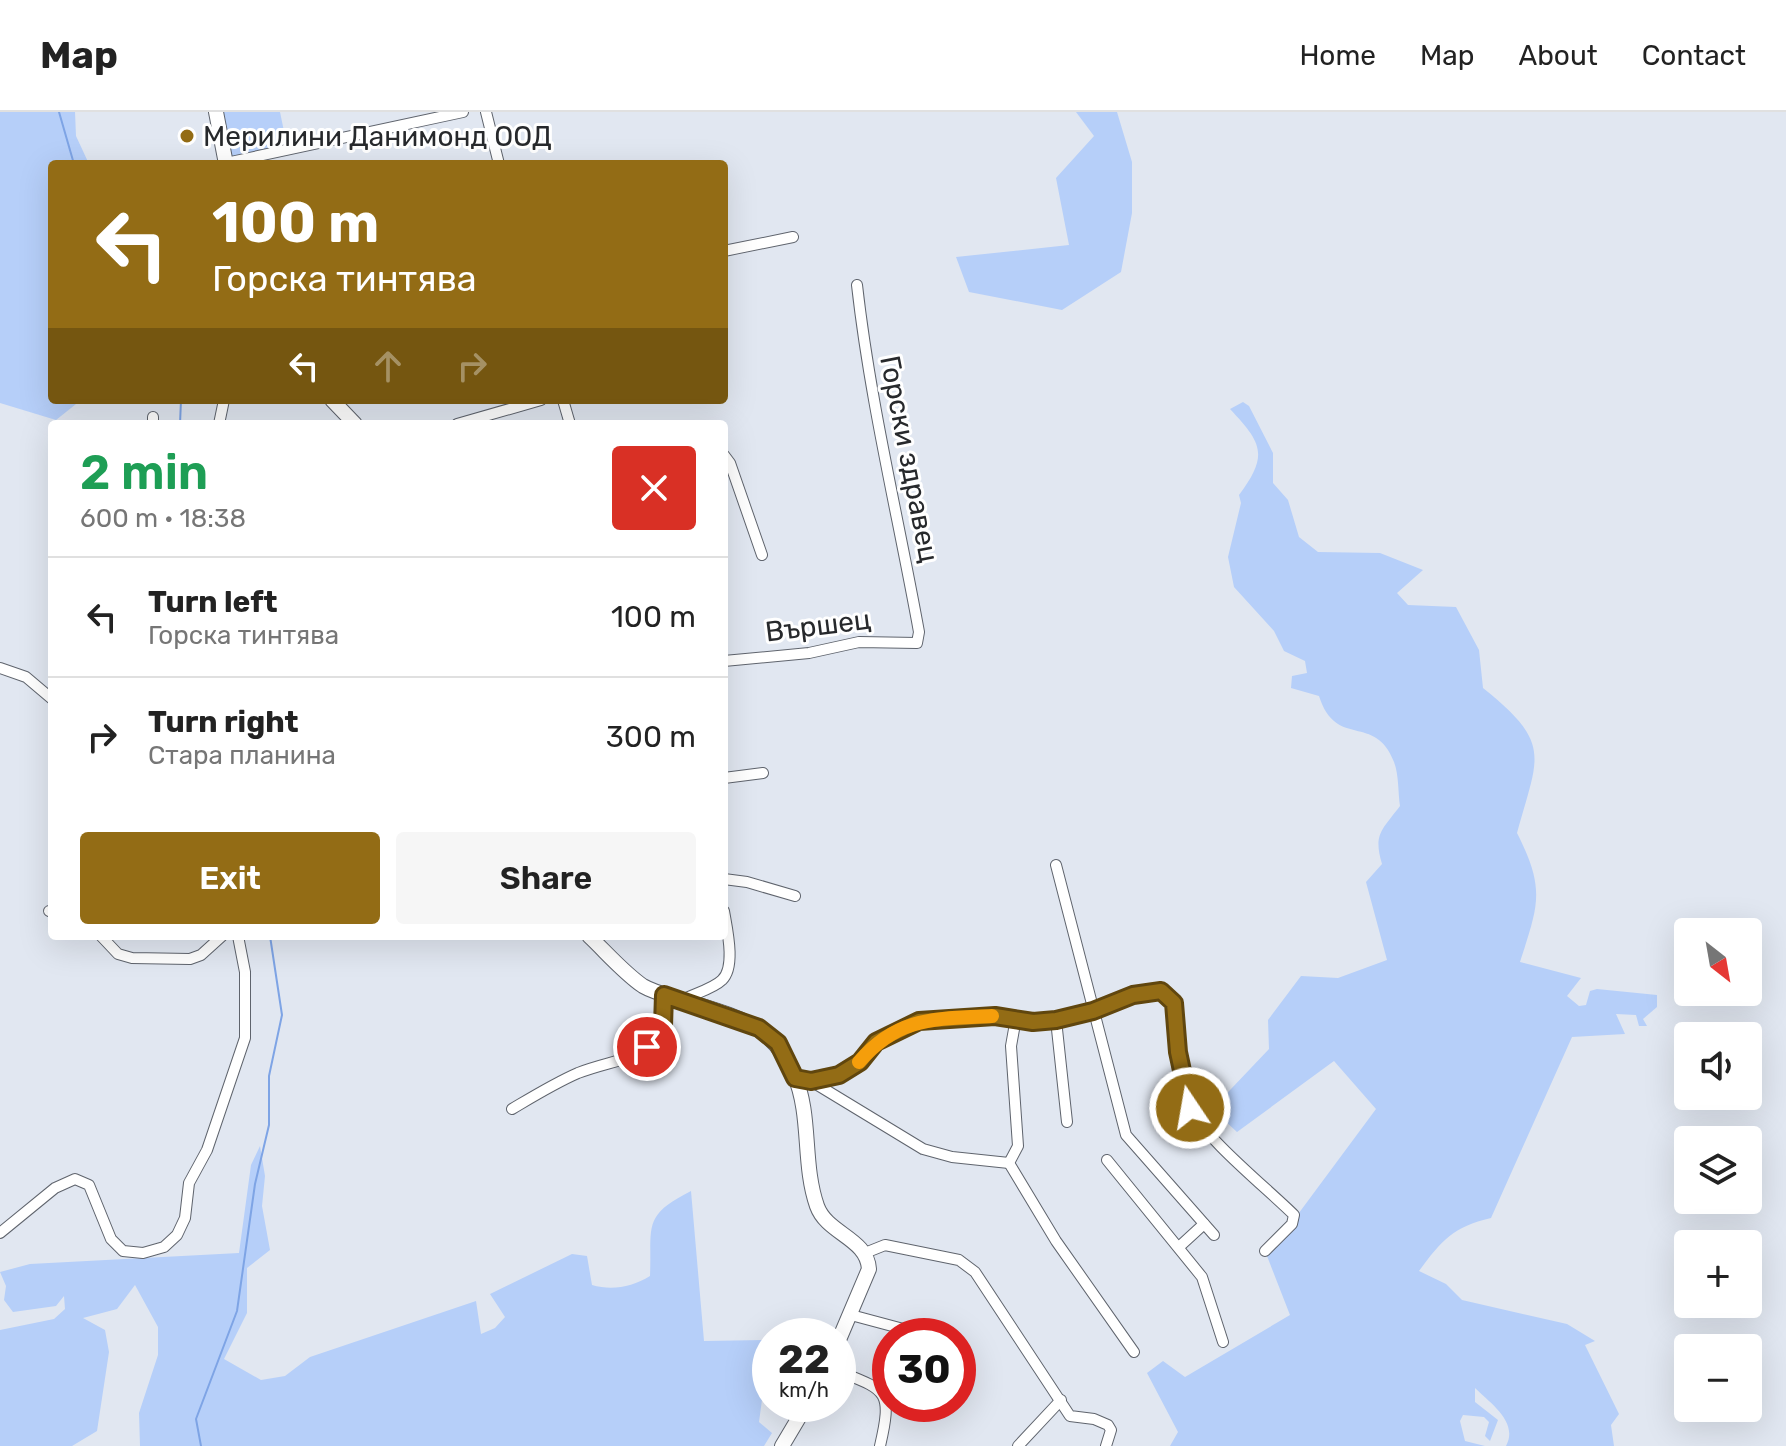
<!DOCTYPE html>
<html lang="en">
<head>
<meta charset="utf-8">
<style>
	body { margin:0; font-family:Rubik,sans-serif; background:#f6f6f6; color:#222; height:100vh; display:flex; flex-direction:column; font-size:30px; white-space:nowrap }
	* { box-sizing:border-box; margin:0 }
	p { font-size:26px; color:#767676 }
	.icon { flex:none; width:44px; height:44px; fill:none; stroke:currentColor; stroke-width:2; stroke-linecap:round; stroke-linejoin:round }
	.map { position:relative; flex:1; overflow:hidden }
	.panel { position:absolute; left:48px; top:308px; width:680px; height:520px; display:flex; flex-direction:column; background:#fff; border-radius:8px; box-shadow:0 8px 32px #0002 }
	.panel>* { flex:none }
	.banner { position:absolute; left:48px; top:48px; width:680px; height:244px; border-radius:8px; box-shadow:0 8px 32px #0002; background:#936c15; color:#fff; overflow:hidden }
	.needle { width:52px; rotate:149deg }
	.fabs { position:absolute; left:1674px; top:806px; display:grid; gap:16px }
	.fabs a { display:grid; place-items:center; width:88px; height:88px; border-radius:8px; background:#fff; box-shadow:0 8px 32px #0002; font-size:40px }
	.speed { position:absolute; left:752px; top:1206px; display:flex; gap:16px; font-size:40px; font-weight:700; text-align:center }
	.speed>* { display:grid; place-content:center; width:104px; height:104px; border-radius:50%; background:#fff; box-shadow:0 8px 32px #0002; line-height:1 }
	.speed small { font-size:20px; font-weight:400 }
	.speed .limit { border:12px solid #d22; background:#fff; color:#111 }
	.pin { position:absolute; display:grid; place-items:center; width:68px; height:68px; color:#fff; margin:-34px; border:4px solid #fff; border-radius:50%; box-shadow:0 2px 8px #0007 }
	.me { position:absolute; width:88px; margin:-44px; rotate:348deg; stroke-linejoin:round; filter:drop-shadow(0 0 6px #0008) }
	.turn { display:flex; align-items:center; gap:28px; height:168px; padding:0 32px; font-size:36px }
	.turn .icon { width:104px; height:104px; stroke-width:2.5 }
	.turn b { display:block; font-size:56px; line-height:68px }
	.lanes { display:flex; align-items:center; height:76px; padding:0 32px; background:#0003; justify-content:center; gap:40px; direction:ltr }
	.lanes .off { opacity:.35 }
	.round { display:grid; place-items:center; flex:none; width:84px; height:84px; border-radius:8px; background:#f6f6f6 }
	.summary { display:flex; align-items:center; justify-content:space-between; height:136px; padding:0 32px }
	h1 { font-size:48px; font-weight:600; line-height:60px; color:#1e9e55 }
	.cta { display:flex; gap:16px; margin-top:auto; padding:16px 32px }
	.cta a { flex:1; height:92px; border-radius:8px; background:#936c15; color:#fff; font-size:32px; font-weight:600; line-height:92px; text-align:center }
	.cta a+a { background:#f6f6f6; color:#222 }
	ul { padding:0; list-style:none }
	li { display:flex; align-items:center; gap:24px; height:120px; padding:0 32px; border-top:2px solid #e0e0e0 }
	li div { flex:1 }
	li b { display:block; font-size:30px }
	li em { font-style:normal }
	header { display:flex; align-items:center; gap:48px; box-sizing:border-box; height:112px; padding:0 40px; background:#fff; border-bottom:2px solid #e0e0e0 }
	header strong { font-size:38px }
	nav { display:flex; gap:44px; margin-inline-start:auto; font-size:28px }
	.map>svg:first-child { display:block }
	.green { fill:#b6cff9 }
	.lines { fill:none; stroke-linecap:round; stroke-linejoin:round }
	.stream { stroke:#7ea4e5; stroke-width:2 }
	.street-casing { stroke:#5f646d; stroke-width:12 }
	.secondary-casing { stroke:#5f646d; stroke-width:16 }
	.street { stroke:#fff; stroke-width:10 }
	.secondary { stroke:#fff; stroke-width:14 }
	.route-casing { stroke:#60460e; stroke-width:20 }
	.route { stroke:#936c15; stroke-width:14 }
	.slow { stroke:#f59e0b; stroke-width:14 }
	.poi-dot { fill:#936c15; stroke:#fff; stroke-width:3 }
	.labels { text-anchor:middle; stroke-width:6; stroke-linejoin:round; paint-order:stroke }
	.poi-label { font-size:28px; fill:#27292c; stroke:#fff; text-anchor:start }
	.street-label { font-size:28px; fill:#27292c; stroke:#fff }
</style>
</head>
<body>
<header>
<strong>Map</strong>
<nav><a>Home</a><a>Map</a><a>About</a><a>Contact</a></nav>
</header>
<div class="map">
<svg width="1786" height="1334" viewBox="0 0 1786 1334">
	<rect width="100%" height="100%" fill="#e1e7f1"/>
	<g class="green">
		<path d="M 0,0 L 75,0 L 76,24 L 89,52 L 52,52 L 52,288 L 81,288 L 56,308 L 0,291 Z"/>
		<path d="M 223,0 L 280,0 L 287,34 L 232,46 Z"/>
		<path d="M 1076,0 L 1117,0 L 1132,50 L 1132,101 L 1121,160 L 1062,198 L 969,180 L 956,145 L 1069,133 L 1056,66 L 1094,24 Z"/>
		<path d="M 1243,290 L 1249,294 L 1273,341 L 1273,371 L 1288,388 L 1299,425 L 1318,440 L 1380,441 L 1423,458 L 1397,481 L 1408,493 L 1456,495 L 1479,538 L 1483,576 C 1553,632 1538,644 1517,721 C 1546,778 1538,793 1520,850 L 1581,866 L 1567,884 L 1579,894 L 1586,893 L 1590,879 L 1597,877 L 1657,883 L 1657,895 L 1643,907 L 1647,914 L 1639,914 L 1636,903 L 1616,902 L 1625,922 L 1572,925 L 1491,1106 C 1453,1115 1442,1128 1419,1159 L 1446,1172 L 1462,1188 L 1567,1212 L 1595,1229 L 1585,1233 L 1619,1302 L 1611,1313 L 1614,1334 L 1506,1334 C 1519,1310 1490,1291 1475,1276 L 1475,1290 L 1498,1308 L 1490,1329 L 1485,1324 L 1489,1310 L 1484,1305 L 1463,1303 L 1460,1309 L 1465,1329 L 1485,1334 L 1170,1334 L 1178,1320 L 1147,1261 L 1163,1249 L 1185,1265 L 1290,1203 L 1267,1144 L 1376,997 L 1334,949 L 1237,1020 L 1212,997 L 1269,937 L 1268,908 L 1301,864 L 1338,866 L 1387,848 L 1366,770 L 1382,752 C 1373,722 1382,718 1400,694 C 1398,681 1399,663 1394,650 C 1375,600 1336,638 1319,584 L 1291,576 L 1292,564 L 1307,561 L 1305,549 L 1284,539 L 1274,519 L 1234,475 L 1228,445 L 1241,391 L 1239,383 C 1269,343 1262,331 1230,297 Z"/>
		<path d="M 260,1034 L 265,1064 L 262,1094 L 270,1138 L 247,1156 L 247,1201 L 224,1247 L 261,1268 L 285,1264 L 310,1245 L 476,1189 L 481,1222 L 495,1216 L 505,1205 L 490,1182 L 572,1142 L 587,1144 L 592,1173 C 612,1179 632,1175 650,1164 C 652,1113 642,1104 691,1079 L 704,1229 L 770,1228 L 759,1310 L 772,1321 L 764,1334 L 140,1334 L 139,1301 L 158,1243 L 158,1215 L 135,1173 L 117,1197 L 83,1206 L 105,1218 L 109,1240 L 97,1319 L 72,1334 L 0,1334 L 0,1218 L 54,1207 L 65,1197 L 64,1184 L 56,1194 L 13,1200 L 4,1188 L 6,1174 L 0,1160 L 30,1152 L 239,1141 L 251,1053 Z"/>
	</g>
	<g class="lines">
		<g class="stream">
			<path d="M 59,0 L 74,52"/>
			<path d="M 180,312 L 181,288"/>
			<path d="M 201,1334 L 196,1307 L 237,1199 L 255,1072 L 269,1013 L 269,964 L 282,903 L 270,824"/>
		</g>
		<defs>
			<g id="street">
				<path d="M 486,0 L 499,52"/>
				<path d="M 226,51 L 463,0"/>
				<path d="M 724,139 L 793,125"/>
				<path d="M 563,288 L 570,312"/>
				<path d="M 153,305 L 153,312"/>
				<path d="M 219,312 L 224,288"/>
				<path d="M 457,312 L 541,288"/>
				<path d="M 724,343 L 730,351 L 762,443"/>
				<path d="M 724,549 L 809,541 L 859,530 L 917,531 L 919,520 C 898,404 870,289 857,173"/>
				<path d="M 0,556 L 26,565 L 52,587"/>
				<path d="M 724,666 L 763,661"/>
				<path d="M 1056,753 L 1126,1023 L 1214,1123"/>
				<path d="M 724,767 L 747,770 L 795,784"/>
				<path d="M 49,799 L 52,800"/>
				<path d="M 101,824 L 118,842 L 132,846 L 190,847 L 201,843 L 222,824"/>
				<path d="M 682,888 C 693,882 713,877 722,868 C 736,855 727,817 724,799"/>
				<path d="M 1056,908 L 1067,1010"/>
				<path d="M 795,966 L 811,969 L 839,963 L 860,950 L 876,930 L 919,909 L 995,904 L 1033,910 L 1056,908 L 1093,899 L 1133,883 L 1161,879 L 1174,891 C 1176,923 1176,965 1190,995 C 1204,1026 1268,1077 1294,1103 L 1292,1112 L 1265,1139"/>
				<path d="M 811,969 L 923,1037 L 952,1045 L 1009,1051"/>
				<path d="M 512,997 C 534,984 555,971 578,961 C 627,942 665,951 664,883"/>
				<path d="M 1107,1048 L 1202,1165 L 1223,1230"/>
				<path d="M 1009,1051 L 1056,1129 L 1134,1240"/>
				<path d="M 1009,1051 L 1018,1034 L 1011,934 L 1016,906"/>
				<path d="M 0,1121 L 55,1076 L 75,1067 L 89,1073 L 111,1127 L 123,1139 L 143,1141 L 164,1135 L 177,1123 L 185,1106 L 189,1071 L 207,1038 L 245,926 L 245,860 L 238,824"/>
				<path d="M 1180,1134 L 1204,1112"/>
				<path d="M 865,1141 L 885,1133 L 959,1148 L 975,1160 L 1070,1304 L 1094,1307 L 1108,1313 L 1111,1318 L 1106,1334"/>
				<path d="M 851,1203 L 922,1222"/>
				<path d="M 838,1259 C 886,1278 893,1278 880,1334"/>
				<path d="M 1018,1334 L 1061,1288"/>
			</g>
			<g id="secondary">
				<path d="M 216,0 L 226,52"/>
				<path d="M 332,288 L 355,312"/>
				<path d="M 589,824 C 606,840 624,861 643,874 C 655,881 670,884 683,888 C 733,904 771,910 794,962 C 812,1004 802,1051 817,1094 C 827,1122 867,1126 869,1157 L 838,1230"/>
				<path d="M 782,1334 L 807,1292"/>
			</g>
		</defs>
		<use href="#street" class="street-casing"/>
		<use href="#secondary" class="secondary-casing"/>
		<use href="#street" class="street"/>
		<use href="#secondary" class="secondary"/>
	</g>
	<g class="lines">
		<defs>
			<path id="route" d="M 647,935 L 663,914 L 664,883 L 759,916 L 778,931 L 795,966 L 811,969 L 839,963 L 860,950 L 876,930 L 919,909 L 995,904 L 1033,910 L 1056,908 L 1093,899 L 1133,883 L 1161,879 L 1174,891 L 1178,940 L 1190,996"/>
		</defs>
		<use href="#route" class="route-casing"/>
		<use href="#route" class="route"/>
		<path class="slow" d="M 859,950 C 898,904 936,907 992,904"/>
	</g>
	<circle class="poi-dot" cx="187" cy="24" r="8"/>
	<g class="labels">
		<g class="poi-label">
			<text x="203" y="34">Мерилини Данимонд ООД</text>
		</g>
		<g class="street-label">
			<text transform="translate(910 347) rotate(79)" y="10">Горски здравец</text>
			<text transform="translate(818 513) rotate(-7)" y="10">Вършец</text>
		</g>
	</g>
</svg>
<div class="fabs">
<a><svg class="needle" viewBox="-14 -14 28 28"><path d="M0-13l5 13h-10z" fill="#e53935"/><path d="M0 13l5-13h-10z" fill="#767676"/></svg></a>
<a><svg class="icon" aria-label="sound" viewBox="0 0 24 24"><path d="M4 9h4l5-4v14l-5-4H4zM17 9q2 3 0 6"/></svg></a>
<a><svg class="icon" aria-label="layers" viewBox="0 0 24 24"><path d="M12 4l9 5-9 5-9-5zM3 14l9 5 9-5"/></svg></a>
<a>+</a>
<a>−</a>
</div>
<div class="speed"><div>22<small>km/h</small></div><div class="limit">30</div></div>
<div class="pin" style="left:647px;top:935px;background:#d93025"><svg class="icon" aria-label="arrive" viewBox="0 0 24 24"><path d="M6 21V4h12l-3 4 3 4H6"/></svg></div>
<svg class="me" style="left:1190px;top:996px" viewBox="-20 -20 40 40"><circle r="17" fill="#936c15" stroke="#fff" stroke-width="3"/><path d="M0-11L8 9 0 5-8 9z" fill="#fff"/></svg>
<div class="banner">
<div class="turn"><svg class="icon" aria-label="left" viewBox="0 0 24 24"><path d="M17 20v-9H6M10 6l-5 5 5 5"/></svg><div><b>100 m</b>Горска тинтява</div></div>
<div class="lanes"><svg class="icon" aria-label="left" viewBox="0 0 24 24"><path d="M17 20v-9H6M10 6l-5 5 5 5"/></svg><svg class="icon off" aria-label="ahead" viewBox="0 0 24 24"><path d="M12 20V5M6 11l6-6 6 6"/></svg><svg class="icon off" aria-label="right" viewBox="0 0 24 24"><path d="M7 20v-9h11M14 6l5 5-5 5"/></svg></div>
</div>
<section class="panel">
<div class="summary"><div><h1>2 min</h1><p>600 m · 18:38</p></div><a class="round" style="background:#d93025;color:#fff"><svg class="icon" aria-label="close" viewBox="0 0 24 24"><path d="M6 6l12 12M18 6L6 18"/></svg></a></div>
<ul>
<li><svg class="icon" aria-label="left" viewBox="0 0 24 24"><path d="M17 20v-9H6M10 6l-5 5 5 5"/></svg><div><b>Turn left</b><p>Горска тинтява</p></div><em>100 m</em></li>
<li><svg class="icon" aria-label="right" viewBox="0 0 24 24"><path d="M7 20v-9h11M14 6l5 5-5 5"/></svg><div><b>Turn right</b><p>Стара планина</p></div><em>300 m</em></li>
</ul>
<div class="cta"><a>Exit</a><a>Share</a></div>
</section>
</div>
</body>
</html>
